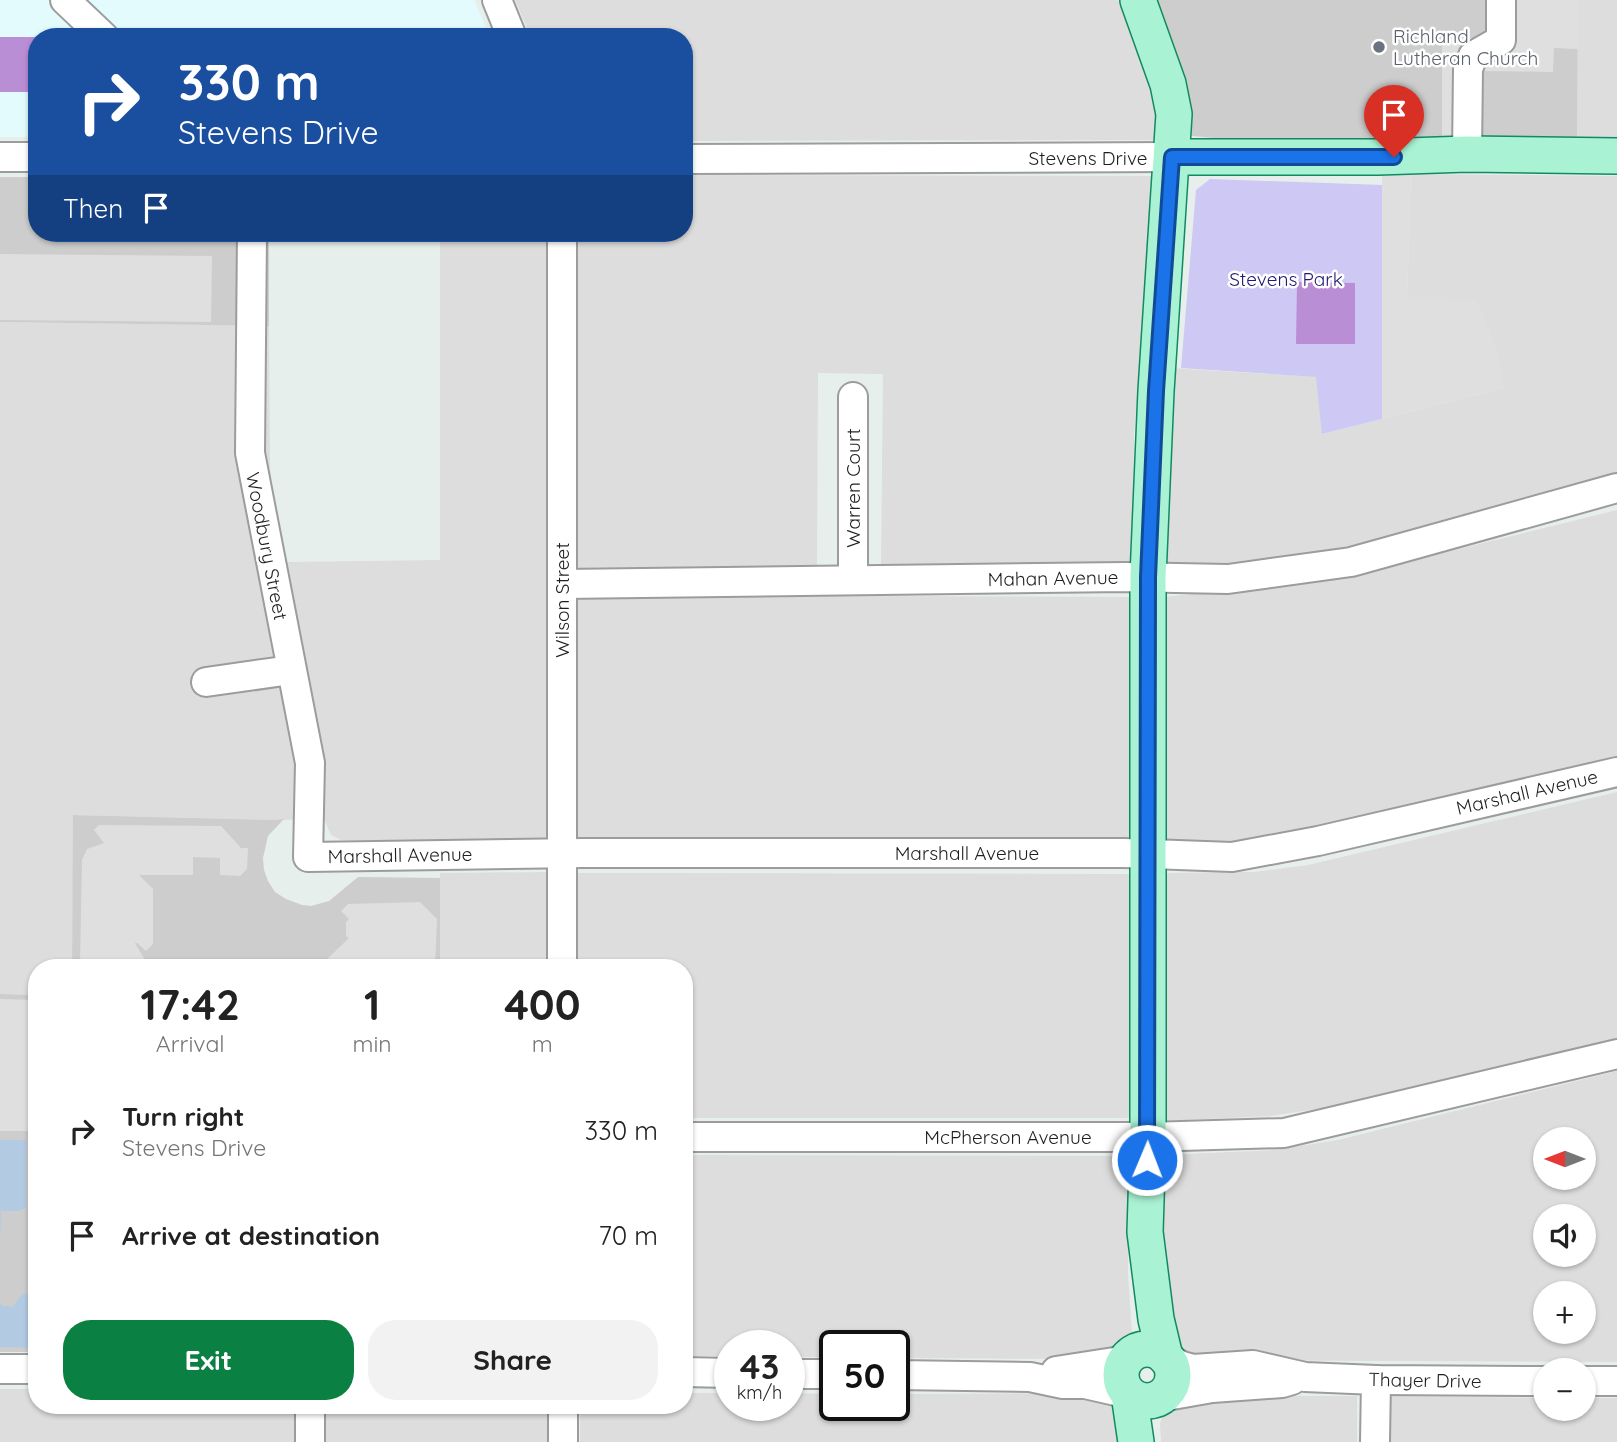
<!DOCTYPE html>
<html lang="en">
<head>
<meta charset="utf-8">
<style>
	body { margin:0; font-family:Quicksand,sans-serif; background:#f2f2f2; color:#222; height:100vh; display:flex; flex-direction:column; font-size:26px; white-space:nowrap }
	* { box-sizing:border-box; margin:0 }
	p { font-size:23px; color:#767676 }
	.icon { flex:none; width:38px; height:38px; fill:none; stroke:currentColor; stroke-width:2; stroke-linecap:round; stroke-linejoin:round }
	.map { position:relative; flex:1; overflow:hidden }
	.side { position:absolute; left:28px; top:959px; width:665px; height:455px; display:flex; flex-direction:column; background:#fff; border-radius:28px; box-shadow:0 2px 5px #0004 }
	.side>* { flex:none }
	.top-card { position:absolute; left:28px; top:28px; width:665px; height:214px; border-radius:28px; box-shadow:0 2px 5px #0004; background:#1a4fa0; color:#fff; overflow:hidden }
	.needle { width:46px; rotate:270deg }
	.buttons { position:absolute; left:1533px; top:1127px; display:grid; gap:14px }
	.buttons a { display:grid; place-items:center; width:63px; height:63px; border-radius:50%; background:#fff; box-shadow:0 2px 5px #0004; font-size:35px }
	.speed { position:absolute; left:714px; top:1330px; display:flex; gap:14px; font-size:35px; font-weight:700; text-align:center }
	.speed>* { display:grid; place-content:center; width:91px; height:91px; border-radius:50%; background:#fff; box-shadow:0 2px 5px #0004; line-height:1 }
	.speed small { font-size:18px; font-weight:400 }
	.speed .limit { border:4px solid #111; border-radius:10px; background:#fff; color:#111 }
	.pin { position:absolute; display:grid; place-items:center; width:60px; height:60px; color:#fff; margin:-72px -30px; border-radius:50% 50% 50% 0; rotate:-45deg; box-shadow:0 0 7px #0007 }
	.pin .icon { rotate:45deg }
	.me { position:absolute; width:77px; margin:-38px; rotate:1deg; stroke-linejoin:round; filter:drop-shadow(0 0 5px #0008) }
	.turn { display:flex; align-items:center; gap:24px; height:147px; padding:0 35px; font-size:32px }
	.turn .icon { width:91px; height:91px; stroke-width:2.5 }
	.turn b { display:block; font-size:49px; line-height:60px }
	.then { display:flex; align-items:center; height:66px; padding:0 35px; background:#0003; gap:14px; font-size:26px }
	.eta { display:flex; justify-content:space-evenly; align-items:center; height:119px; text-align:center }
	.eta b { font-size:42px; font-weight:800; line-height:49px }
	.action { display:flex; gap:14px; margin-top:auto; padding:14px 35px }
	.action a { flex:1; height:80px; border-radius:28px; background:#0b8043; color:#fff; font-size:28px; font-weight:800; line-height:80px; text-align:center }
	.action a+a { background:#f2f2f2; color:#222 }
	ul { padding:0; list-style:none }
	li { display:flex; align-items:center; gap:21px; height:105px; padding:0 35px }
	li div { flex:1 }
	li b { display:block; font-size:26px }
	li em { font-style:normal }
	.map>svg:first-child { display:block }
	.residential { fill:#dcdddc; fill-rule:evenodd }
	.education { fill:#e3fbfc }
	.religious { fill:#cdcdcd }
	.grass { fill:#b3cae3 }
	.park { fill:#cdc9f4 }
	.pitch { fill:#ba8ed5 }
	.parking { fill:#dfdfdf }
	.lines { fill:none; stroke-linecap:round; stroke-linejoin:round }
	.minor-casing { stroke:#9c9c9c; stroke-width:32 }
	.major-casing { stroke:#118a63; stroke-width:38 }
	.minor { stroke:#fff; stroke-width:28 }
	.major { stroke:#a9f2d3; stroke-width:35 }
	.route-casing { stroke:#114b97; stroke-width:18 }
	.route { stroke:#1a73e8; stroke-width:12 }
	.worship-dot { fill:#6b7280; stroke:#fff; stroke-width:2.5 }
	.labels { text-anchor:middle; stroke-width:5; stroke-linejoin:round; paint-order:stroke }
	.worship-label { font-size:19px; fill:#5b616d; stroke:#fff; text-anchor:start }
	.street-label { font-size:19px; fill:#1f1f1f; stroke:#fff }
	.park-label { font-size:19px; fill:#211873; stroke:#fff }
</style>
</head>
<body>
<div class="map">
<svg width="1617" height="1442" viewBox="0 0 1617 1442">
	<rect width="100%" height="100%" fill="#e7efec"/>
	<g class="residential">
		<path d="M 515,0 L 1118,0 L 1150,76 L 1158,115 L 1157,140 L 684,141 L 684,37 L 531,37 Z"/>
		<path d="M 1578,0 L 1617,0 L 1617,145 L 1577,145 Z"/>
		<path d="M 1411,174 L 1617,176 L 1617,484 L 1287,566 L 1164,568 L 1171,368 L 1317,377 L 1323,434 L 1505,388 L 1407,299 Z"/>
		<path d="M 684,175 L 1157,176 L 1134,435 L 1133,565 L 881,566 L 883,374 L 818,373 L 817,567 L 577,568 L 577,233 L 684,233 Z"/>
		<path d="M 440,233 L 550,233 L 549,841 L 341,840 L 331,835 L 324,819 L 277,820 L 74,815 L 72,968 L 37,968 L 37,995 L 0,994 L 0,322 L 269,326 L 270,467 L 274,508 L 287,562 L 440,560 Z"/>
		<path d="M 1617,510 L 1617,759 L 1320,830 L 1234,843 L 1163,847 L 1164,597 L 1337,579 Z"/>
		<path d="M 576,595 L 1131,597 L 1132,843 L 577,839 Z"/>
		<path d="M 1617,792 L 1617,1039 L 1323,1108 L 1271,1116 L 1162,1121 L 1162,873 L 1254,872 L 1308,865 Z"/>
		<path d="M 550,872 L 550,968 L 440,968 L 440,873 Z"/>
		<path d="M 577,873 L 1131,874 L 1130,1118 L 684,1118 L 684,968 L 576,968 Z"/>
		<path d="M 1617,1071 L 1617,1362 L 1181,1360 L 1160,1312 L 1162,1155 L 1275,1150 L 1338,1140 ZM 1545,1139 L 1584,1139 L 1584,1178 L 1545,1178 ZM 1545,1216 L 1584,1216 L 1584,1255 L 1545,1255 ZM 1545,1293 L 1584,1293 L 1584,1332 L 1545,1332 Z"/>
		<path d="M 684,1155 L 1129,1156 L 1128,1273 L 1132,1335 L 1126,1347 L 1081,1359 L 894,1358 L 894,1346 L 835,1346 L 835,1357 L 789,1357 L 789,1346 L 730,1346 L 730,1356 L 684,1356 Z"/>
		<path d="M 0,1389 L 37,1389 L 37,1405 L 547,1405 L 548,1442 L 0,1442 Z"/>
		<path d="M 684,1393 L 730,1393 L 730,1405 L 789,1405 L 789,1393 L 835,1394 L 835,1405 L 894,1405 L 894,1394 L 1110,1393 L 1130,1442 L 580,1442 L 580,1405 L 684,1405 Z"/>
		<path d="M 1190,1396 L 1357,1396 L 1357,1442 L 1161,1442 L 1160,1423 L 1165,1409 Z"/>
		<path d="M 1387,1396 L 1545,1398 L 1545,1409 L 1584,1409 L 1584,1398 L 1617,1398 L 1617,1442 L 1387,1442 Z"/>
	</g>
	<path class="education" d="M 0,0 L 474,0 L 490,37 L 37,37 L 37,137 L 0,137 Z"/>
	<g class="religious">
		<path d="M 1153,0 L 1578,0 L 1577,145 L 1258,142 L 1191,136 L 1189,115 Z"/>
		<path d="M 0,177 L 37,177 L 37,233 L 269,233 L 269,326 L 0,322 Z"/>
		<path d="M 73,815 L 277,820 L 284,819 L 268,836 L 263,858 L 264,870 L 268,881 L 275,892 L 286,899 L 302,905 L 311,906 L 329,901 L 358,877 L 440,878 L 440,968 L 72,968 Z"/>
		<path d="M 0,994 L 37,995 L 37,1352 L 0,1352 Z"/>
	</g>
	<g class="grass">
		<path d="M 0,1140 L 26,1140 L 26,1208 L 19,1211 L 1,1211 L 0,1239 Z"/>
		<path d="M 22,1294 L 37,1294 L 37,1348 L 0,1347 L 0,1303 L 3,1306 L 13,1307 Z"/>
	</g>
	<path class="park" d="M 1210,179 L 1383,185 L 1382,419 L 1322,434 L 1316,377 L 1181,368 L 1196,190 Z"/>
	<g class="pitch">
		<rect x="241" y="32" width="72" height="5"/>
		<rect x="351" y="32" width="73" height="5"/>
		<rect x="0" y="37" width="37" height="55"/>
		<path d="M 1297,282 L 1355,283 L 1355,344 L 1296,344 Z"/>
	</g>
	<g class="parking">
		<path d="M 1487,0 L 1578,0 L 1578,49 L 1554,48 L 1553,72 L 1482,71 L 1476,140 L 1448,140 L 1442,136 L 1442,38 L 1486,38 Z"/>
		<path d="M 1382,174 L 1411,174 L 1407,299 L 1477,300 L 1497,351 L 1505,388 L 1382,419 Z"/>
		<path d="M 0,254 L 212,256 L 211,322 L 0,320 Z"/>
		<path d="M 99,825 L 221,826 L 241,848 L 248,848 L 247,869 L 240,876 L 220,875 L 220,858 L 193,857 L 193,875 L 139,875 L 153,889 L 153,944 L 146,951 L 137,943 L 135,943 L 145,960 L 152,964 L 322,964 L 349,938 L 346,936 L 346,922 L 349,919 L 341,911 L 348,904 L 420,902 L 437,919 L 435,968 L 83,968 L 80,962 L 82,860 L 87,849 L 104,843 L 94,830 Z"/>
		<path d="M 0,999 L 37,1000 L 37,1131 L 0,1131 Z"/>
	</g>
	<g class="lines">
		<defs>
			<g id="minor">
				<path d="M 65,0 L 104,37"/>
				<path d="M 497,0 L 512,37"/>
				<path d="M 1467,154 L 1468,69 L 1473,56 L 1501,40 L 1501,0"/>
				<path d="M 0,157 L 37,157"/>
				<path d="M 684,159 L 1172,157"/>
				<path d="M 252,233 L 250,453 L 310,763 L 308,857 L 584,853 L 1124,853 L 1232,857 L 1318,841 L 1617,772"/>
				<path d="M 853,397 L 853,580"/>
				<path d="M 562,584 L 1125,577 L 1228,579 L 1351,562 L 1617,488"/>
				<path d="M 206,682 L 291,670"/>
				<path d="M 562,968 L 562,233"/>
				<path d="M 684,1137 L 1148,1137 L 1284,1133 L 1617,1054"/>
				<path d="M 1165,1357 L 1182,1366 L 1193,1369 L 1253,1365 L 1305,1377 L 1376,1380 L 1545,1381"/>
				<path d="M 0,1369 L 37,1369"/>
				<path d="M 1056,1371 L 1127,1360"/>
				<path d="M 684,1372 L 730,1373"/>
				<path d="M 789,1374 L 835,1374"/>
				<path d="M 894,1375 L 1030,1377 L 1063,1384 L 1085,1384 L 1129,1394"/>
				<path d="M 1584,1381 L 1617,1381"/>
				<path d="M 1161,1397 L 1212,1388 L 1282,1383 L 1292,1380"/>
				<path d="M 563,1405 L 563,1442"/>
				<path d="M 310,1442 L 310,1405"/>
				<path d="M 1375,1442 L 1376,1380"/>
			</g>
			<g id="major">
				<path d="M 1138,0 L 1168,84 L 1174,114 L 1156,391 L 1148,577 L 1148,1137 L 1145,1232 L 1156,1319 L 1165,1357"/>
				<path d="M 1172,157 L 1378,157 L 1467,154 L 1617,156"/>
				<circle cx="1147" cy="1375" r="26"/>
				<path d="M 1129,1394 L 1136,1442"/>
			</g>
		</defs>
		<use href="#minor" class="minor-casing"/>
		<use href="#major" class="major-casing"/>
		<use href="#minor" class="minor"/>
		<use href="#major" class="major"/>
	</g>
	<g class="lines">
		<defs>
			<path id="route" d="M 1147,1160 L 1148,577 L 1156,391 L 1172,157 L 1394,157"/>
		</defs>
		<use href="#route" class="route-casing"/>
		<use href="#route" class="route"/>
	</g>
	<circle class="worship-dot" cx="1379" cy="47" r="7"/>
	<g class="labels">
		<g class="worship-label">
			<text x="1393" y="43">Richland<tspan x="1393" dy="22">Lutheran Church</tspan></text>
		</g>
		<g class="street-label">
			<text x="1088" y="165">Stevens Drive</text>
			<text transform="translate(853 488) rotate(-90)" y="7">Warren Court</text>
			<text transform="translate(267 546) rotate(79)" y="7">Woodbury Street</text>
			<text transform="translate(1053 578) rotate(-1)" y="7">Mahan Avenue</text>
			<text transform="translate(562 600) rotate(-90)" y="7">Wilson Street</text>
			<text transform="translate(1527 792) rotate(-13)" y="7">Marshall Avenue</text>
			<text x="967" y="860">Marshall Avenue</text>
			<text transform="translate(400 855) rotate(-1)" y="7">Marshall Avenue</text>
			<text x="1008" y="1144">McPherson Avenue</text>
			<text transform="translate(1425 1380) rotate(1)" y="7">Thayer Drive</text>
		</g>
		<g class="park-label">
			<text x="1286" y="286">Stevens Park</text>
		</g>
	</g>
</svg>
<div class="buttons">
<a><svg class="needle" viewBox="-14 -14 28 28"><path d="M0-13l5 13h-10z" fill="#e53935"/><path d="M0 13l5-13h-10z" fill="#767676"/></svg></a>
<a><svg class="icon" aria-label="sound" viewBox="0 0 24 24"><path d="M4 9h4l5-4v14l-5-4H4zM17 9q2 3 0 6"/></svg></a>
<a>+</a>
<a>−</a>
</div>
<div class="speed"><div>43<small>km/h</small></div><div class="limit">50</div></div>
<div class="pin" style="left:1394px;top:157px;background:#d93025"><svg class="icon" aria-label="arrive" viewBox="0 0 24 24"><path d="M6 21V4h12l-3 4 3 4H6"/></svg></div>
<svg class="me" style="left:1147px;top:1160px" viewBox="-20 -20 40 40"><circle r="17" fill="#1a73e8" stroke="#fff" stroke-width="3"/><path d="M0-11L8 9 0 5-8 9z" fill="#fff"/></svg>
<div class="top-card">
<div class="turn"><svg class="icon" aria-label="right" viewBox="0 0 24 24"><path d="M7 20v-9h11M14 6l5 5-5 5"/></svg><div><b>330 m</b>Stevens Drive</div></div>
<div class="then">Then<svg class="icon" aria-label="arrive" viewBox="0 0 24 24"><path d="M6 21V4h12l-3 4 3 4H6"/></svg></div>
</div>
<section class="side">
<div class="eta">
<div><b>17:42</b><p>Arrival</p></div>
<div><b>1</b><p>min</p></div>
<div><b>400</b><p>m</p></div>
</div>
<ul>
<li><svg class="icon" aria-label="right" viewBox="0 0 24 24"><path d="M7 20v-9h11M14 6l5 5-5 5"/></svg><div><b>Turn right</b><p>Stevens Drive</p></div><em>330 m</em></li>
<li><svg class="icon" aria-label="arrive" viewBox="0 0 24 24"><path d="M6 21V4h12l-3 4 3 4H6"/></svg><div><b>Arrive at destination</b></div><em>70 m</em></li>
</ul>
<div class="action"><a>Exit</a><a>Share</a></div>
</section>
</div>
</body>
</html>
